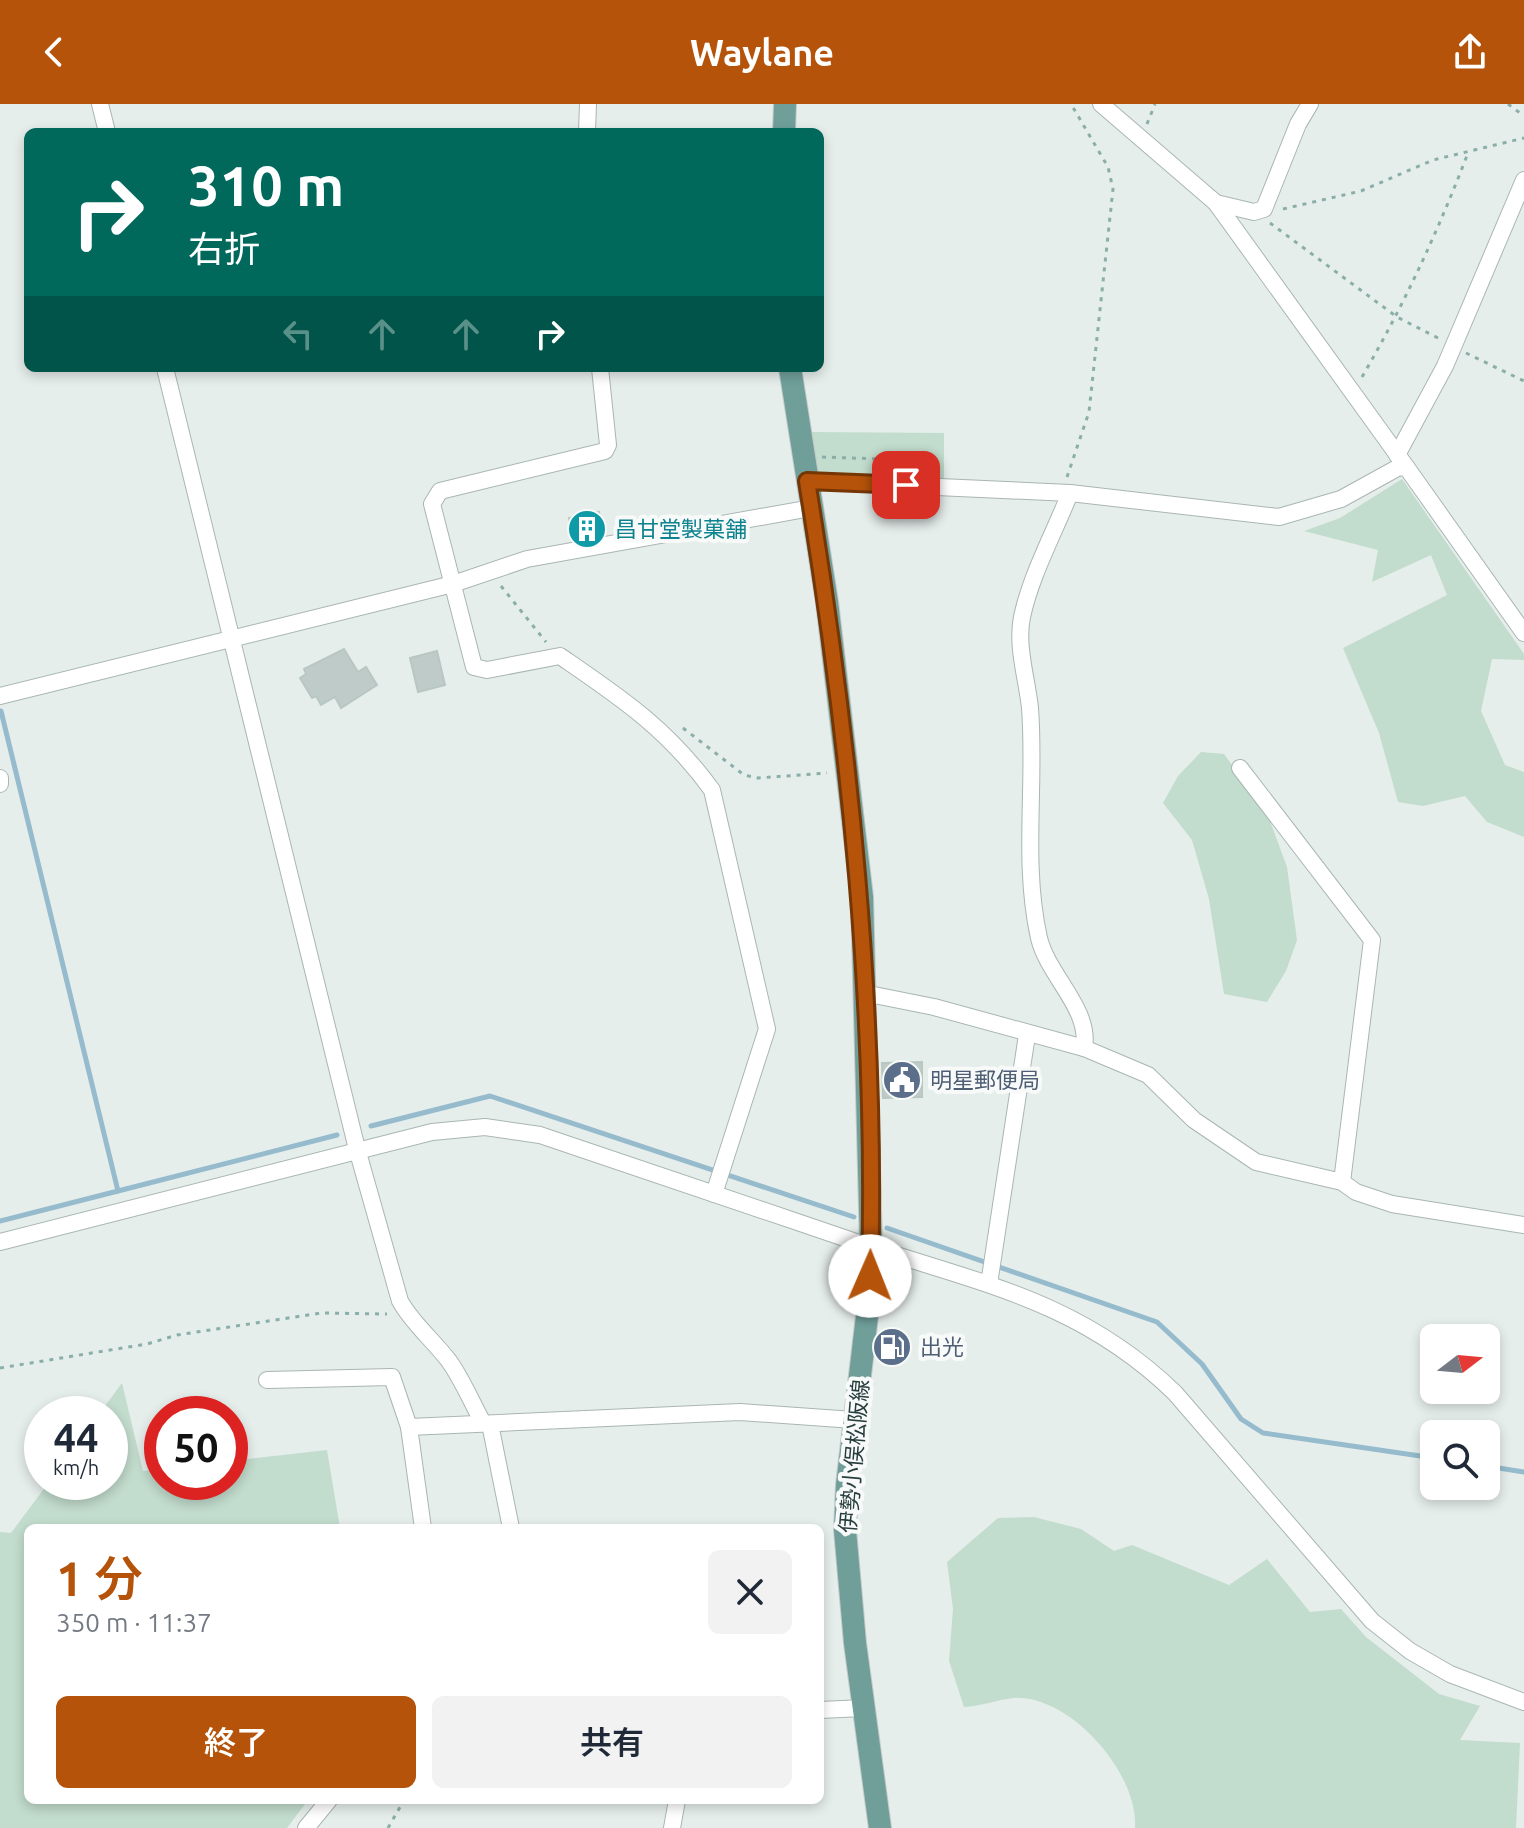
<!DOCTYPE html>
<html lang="ja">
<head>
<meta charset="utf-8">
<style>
	body { margin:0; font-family:Ubuntu,"Noto Sans JP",sans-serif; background:#f2f2f3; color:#1f2937; height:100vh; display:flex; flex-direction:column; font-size:30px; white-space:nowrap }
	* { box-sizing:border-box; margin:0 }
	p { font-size:26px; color:#747a83 }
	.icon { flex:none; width:44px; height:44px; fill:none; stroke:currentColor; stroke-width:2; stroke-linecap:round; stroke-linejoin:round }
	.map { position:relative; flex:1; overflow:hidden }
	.panel { position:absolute; left:24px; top:1420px; width:800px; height:280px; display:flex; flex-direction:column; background:#fff; border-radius:12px; box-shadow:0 4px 12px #0003 }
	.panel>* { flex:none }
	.banner { position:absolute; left:24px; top:24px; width:800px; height:244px; border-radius:12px; box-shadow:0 4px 12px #0003; background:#00695c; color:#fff; overflow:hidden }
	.needle { width:52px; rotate:74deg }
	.tools { position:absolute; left:1420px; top:1220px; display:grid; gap:16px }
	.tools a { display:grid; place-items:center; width:80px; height:80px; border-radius:12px; background:#fff; box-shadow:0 4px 12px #0003; font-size:40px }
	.speed { position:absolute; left:24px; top:1292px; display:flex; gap:16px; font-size:40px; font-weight:700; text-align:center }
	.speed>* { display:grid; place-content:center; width:104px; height:104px; border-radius:50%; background:#fff; box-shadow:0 4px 12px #0003; line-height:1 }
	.speed small { font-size:20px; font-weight:400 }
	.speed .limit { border:12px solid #d22; background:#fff; color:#111 }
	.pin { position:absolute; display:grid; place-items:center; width:68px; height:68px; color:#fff; margin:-34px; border-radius:16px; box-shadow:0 4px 12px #0006 }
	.me { position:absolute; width:88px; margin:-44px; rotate:1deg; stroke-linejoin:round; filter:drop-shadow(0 0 6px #0008) }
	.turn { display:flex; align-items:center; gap:28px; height:168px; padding:0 32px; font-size:36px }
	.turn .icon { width:104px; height:104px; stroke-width:2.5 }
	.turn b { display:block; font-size:56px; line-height:68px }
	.lanes { display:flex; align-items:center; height:76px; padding:0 32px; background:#0003; justify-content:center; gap:40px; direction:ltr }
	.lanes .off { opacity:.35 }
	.round { display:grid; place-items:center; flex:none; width:84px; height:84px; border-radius:12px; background:#f2f2f3 }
	.overview { display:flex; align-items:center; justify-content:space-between; height:136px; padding:0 32px }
	h1 { font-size:48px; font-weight:600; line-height:60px; color:#b45309 }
	.action { display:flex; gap:16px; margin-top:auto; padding:16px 32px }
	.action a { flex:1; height:92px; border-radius:12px; background:#b45309; color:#fff; font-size:32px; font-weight:600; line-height:92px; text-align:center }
	.action a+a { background:#f2f2f3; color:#1f2937 }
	header { display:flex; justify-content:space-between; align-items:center; height:104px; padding:0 32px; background:#b45309; color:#fff; font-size:36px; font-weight:600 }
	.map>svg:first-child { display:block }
	.green { fill:#c2dccd }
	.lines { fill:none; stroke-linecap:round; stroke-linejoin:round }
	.stream { stroke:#95bbcd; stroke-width:5 }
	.building { fill:#bfcbc8; stroke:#b9c7c3; stroke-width:2 }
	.minor-casing { stroke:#a9b6b4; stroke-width:18 }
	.major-casing { stroke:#c3c9c8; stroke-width:24 }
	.path { stroke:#8aaea8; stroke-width:3; stroke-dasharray:4 6; stroke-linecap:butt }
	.minor { stroke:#fff; stroke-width:16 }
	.major { stroke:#709f9a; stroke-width:22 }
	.route-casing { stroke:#753606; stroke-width:20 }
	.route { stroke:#b45309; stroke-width:14 }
	.labels { text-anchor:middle; stroke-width:8; stroke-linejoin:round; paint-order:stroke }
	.culture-label { font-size:22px; fill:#0d838f; stroke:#f7faf9; text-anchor:start }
	.service-label { font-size:22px; fill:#4e5e75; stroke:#f7faf9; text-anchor:start }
	.street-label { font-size:22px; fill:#273e3c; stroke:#f7faf9 }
</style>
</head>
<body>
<header><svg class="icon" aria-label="back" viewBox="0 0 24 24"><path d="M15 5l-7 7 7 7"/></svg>Waylane<svg class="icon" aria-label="share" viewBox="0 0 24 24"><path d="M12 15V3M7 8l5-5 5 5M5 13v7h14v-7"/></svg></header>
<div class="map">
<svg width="1524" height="1724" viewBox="0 0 1524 1724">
	<rect width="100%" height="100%" fill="#e6eeec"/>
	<g class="green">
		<path d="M 811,328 L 944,329 L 944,376 L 816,370 Z"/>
		<path d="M 1402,375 L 1524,550 L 1524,556 L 1492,555 L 1481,607 L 1505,661 L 1524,668 L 1524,733 L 1487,718 L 1465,692 L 1423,702 L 1398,698 L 1379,629 L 1343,544 L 1447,491 L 1431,451 L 1372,478 L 1378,446 L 1304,427 L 1340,414 Z"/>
		<path d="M 1201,648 L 1224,650 L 1267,709 L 1287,763 L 1297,836 L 1286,867 L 1267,898 L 1224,890 L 1209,795 L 1192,736 L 1163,699 L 1178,672 Z"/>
		<path d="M 122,1279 L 143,1367 L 162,1365 L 162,1378 L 230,1378 L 230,1357 L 327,1346 L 340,1424 L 28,1424 L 28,1696 L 308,1696 L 287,1724 L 0,1724 L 0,1428 L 11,1429 L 49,1378 L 110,1378 L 110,1310 L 99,1310 Z"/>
		<path d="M 1034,1413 L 1081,1425 L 1114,1447 L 1132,1441 L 1229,1481 L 1267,1455 L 1310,1508 L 1341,1505 L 1366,1533 L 1439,1590 L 1480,1602 L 1460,1636 L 1520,1639 L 1516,1724 L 1135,1724 C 1139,1670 1070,1590 1013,1594 C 997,1596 981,1602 964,1603 L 949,1557 L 953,1505 L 947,1458 L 998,1414 Z"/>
	</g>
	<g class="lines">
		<g class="stream">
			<path d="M 1,607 L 118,1087 L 337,1031"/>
			<path d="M 371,1022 L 490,992 L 854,1113"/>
			<path d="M 0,1117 L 118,1087"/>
			<path d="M 887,1124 L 1157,1218 L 1202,1260 L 1241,1315 L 1263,1329 L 1434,1354"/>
			<path d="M 1486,1362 L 1524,1368"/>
		</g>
	</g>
	<g class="building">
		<path d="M 599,408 L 603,430 L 573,436 L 569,414 Z"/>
		<path d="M 344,545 L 358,568 L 366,563 L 377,581 L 341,604 L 335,593 L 321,601 L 316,592 L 312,594 L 300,574 L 306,570 L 304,565 Z"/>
		<path d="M 437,547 L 445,581 L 418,588 L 410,554 Z"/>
		<path d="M 922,958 L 922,993 L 883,994 L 882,959 Z"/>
	</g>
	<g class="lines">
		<defs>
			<g id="minor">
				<path d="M 100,0 L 107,28"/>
				<path d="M 1101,0 L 1216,99 L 1407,364"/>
				<path d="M 587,28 L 588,0"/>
				<path d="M 1216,99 L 1254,108 L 1264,105 L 1298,20 L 1310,0"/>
				<path d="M 165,264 L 357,1045 L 400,1197 C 412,1219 433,1236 449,1257 C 462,1275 472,1299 483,1319"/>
				<path d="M 600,264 L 608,341 L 605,347 L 440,387 L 432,400 L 474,563 L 487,566 L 560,552 C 621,594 667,624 712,686 L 767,925 L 714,1090"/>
				<path d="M 1397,351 L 1445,262 L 1524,76"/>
				<path d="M 807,377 L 1070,389 L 1279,413 L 1341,395 L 1399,363 L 1407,364 L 1524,529"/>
				<path d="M 1070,389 C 1054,429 1031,471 1022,513 C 1016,542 1027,575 1030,604 C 1036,681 1022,758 1039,834 C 1048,872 1091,905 1084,944"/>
				<path d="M 0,592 L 453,480 L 527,455 L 811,404"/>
				<path d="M 1240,664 L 1372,836 L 1342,1078"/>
				<path d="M 0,674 L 0,680"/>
				<path d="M 864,889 L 934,903 L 1084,944 L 1148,971 L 1194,1016 L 1256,1058 L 1342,1078 L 1356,1088 L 1392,1100 L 1524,1121"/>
				<path d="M 0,1138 L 432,1028 L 485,1023 L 540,1031 C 646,1067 751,1102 856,1138 C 978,1179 1079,1196 1175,1289 L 1372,1517 L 1410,1547 L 1450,1570 L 1524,1598"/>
				<path d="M 989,1180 L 1027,931"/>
				<path d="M 267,1276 L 392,1273 L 409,1323 L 423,1424"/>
				<path d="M 490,1320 L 511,1424"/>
				<path d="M 409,1323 L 740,1308 L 854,1316"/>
				<path d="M 820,1606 L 864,1604"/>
				<path d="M 306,1724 L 329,1696"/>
				<path d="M 672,1724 L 677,1696"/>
			</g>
			<g id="major">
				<path d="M 784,28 L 785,0"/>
				<path d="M 790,264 L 827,498 L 862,793 L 871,1143 L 867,1212 L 847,1381 L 845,1426 L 855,1539 L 880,1724"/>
			</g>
		</defs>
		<use href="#minor" class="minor-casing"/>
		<use href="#major" class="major-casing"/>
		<g class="path">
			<path d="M 1508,0 L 1524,12"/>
			<path d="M 1147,20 L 1155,0"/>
			<path d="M 1283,105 L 1361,87 L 1433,56 L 1524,34"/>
			<path d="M 1270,119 L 1397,213 L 1438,234"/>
			<path d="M 1466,249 L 1524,277"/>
			<path d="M 1362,273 C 1404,201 1438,127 1468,49"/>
			<path d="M 822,353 L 911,356 L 919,365"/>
			<path d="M 1067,373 L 1089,308 L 1113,85 L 1108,63 L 1071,0"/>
			<path d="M 501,482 L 546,538"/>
			<path d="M 683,624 L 744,671 L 758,674 L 827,669"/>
			<path d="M 0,1264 L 147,1240 L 177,1231 L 321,1209 L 387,1210"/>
			<path d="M 388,1724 L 404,1696"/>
		</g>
		<use href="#minor" class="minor"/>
		<use href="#major" class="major"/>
	</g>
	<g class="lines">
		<defs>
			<path id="route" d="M 870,1172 C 877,906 850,640 807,377 L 906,381"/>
		</defs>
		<use href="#route" class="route-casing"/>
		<use href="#route" class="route"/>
	</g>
	<defs>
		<symbol id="building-disc" viewBox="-11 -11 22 22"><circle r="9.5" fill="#0f9aa8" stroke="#f7faf9"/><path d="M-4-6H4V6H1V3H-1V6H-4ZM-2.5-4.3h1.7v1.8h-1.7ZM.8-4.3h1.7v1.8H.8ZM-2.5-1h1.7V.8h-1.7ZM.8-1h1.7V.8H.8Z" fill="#fff"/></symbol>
		<symbol id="civic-disc" viewBox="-11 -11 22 22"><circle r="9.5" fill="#5c6f8a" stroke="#f7faf9"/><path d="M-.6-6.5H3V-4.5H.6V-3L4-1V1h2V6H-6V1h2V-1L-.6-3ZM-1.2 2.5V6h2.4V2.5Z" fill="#fff"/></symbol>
		<symbol id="fuel-disc" viewBox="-11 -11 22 22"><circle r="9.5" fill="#5c6f8a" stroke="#f7faf9"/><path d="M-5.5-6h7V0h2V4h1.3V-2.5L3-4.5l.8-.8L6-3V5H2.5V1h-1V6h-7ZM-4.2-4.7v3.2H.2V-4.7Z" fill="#fff"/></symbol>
	</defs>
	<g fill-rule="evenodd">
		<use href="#building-disc" x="565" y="403" width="44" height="44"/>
		<use href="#civic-disc" x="880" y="954" width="44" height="44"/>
		<use href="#fuel-disc" x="870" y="1221" width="44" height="44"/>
	</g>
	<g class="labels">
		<g class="culture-label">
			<text x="615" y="433">昌甘堂製菓舗</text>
		</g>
		<g class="service-label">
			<text x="930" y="984">明星郵便局</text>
			<text x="920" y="1251">出光</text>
		</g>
		<g class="street-label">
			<text transform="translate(854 1352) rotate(-85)" y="8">伊勢小俣松阪線</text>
		</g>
	</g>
</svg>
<div class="tools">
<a><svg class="needle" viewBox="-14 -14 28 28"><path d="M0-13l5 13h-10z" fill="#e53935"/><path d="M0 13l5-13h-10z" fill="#747a83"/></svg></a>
<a><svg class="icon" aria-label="search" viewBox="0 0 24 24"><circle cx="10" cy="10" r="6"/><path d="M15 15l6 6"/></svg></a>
</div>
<div class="speed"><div>44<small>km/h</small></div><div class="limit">50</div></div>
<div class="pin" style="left:906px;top:381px;background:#d93025"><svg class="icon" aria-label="arrive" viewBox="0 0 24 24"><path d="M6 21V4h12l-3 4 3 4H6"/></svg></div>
<svg class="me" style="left:870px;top:1172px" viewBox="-20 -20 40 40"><circle r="19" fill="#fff"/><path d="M0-13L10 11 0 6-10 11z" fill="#b45309"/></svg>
<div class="banner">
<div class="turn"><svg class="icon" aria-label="right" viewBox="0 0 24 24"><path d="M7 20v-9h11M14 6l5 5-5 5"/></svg><div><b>310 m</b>右折</div></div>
<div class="lanes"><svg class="icon off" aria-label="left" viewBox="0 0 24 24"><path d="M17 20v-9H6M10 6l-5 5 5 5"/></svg><svg class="icon off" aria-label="ahead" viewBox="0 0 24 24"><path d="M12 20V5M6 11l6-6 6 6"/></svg><svg class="icon off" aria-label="ahead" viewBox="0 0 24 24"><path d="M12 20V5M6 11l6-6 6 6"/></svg><svg class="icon" aria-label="right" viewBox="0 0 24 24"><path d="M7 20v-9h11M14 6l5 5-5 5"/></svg></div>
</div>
<section class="panel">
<div class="overview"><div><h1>1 分</h1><p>350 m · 11:37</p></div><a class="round"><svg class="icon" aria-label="close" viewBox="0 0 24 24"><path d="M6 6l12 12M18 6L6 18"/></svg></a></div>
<div class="action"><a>終了</a><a>共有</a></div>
</section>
</div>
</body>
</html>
